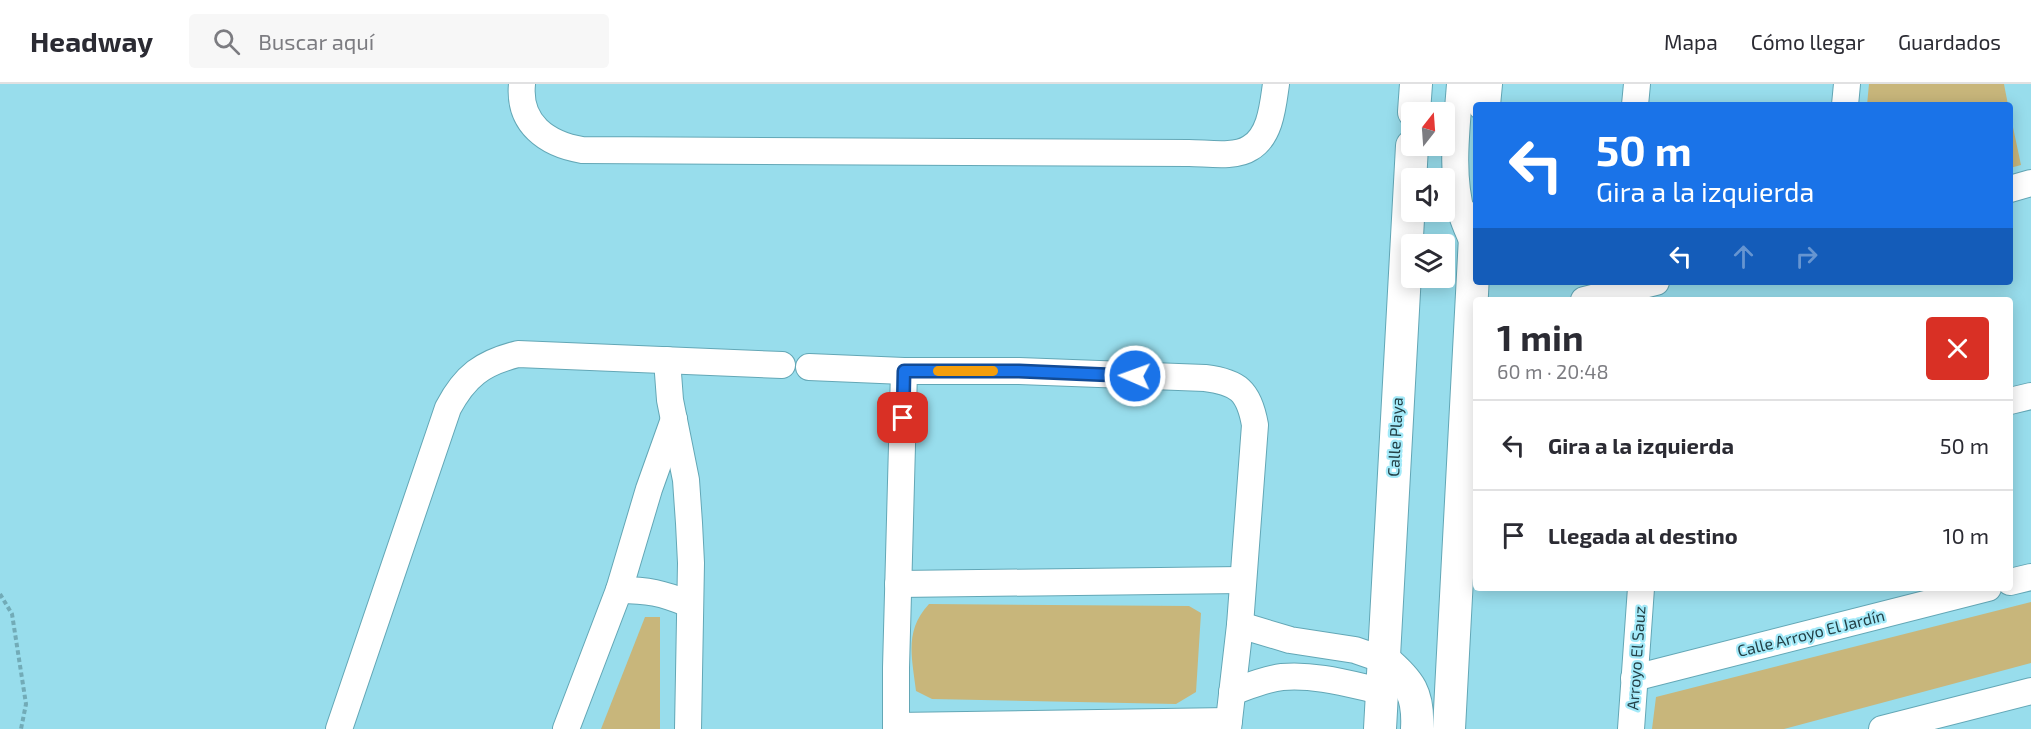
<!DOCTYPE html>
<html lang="es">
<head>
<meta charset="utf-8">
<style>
	body { margin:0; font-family:"Exo 2",sans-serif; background:#f7f7f7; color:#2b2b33; height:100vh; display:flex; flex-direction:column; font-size:22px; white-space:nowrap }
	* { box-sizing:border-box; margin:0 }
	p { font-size:20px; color:#7c7c81 }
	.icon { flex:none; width:33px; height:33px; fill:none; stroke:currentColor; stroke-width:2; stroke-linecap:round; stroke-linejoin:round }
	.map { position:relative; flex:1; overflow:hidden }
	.side { position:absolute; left:1473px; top:213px; width:540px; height:294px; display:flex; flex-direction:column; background:#fff; border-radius:6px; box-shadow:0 3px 15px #0003 }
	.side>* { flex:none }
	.guide { position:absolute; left:1473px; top:18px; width:540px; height:183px; border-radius:6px; box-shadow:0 3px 15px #0003; background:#1a73e8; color:#fff; overflow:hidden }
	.needle { width:39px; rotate:17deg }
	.tools { position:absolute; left:1401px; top:18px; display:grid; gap:12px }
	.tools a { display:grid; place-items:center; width:54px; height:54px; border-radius:6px; background:#fff; box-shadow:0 3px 15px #0003; font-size:30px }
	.pin { position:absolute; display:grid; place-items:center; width:51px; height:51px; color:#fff; margin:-26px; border-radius:12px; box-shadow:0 3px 9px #0006 }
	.me { position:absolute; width:66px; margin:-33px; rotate:272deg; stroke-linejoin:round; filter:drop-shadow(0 0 4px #0008) }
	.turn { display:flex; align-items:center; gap:21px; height:126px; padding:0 24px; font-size:27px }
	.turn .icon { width:78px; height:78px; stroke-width:2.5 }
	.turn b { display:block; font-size:42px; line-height:51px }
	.lanes { display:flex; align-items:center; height:57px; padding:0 24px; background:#0003; justify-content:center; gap:30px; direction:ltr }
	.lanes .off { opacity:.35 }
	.round { display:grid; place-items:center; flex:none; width:63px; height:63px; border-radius:6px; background:#f7f7f7 }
	.head { display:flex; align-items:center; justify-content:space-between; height:102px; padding:0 24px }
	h1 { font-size:36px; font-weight:700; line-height:45px }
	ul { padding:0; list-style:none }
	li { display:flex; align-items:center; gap:18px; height:90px; padding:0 24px; border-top:2px solid #e1e1e2 }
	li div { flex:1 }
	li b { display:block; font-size:22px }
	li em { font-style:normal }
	header { display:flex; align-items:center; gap:36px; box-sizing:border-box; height:84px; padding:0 30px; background:#fff; border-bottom:2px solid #e1e1e2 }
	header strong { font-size:28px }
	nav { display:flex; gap:33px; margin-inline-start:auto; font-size:21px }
	.search { width:420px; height:54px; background:#f7f7f7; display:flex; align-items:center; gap:15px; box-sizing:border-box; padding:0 21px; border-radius:6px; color:#7c7c81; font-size:22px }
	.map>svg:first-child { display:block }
	.green { fill:#c8b67b }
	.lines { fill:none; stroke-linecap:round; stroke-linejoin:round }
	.minor-casing { stroke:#63a7b6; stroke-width:28 }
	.tertiary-casing { stroke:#63a7b6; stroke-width:34 }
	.path { stroke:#72abb7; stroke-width:4; stroke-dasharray:4.5 3; stroke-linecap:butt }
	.minor { stroke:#fff; stroke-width:26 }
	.tertiary { stroke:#fff; stroke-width:32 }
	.route-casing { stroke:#114b97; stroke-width:15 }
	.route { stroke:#1a73e8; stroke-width:10 }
	.slow { stroke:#f59e0b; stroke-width:10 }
	.labels { text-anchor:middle; stroke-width:4.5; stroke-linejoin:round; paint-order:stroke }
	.street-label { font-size:16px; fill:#234046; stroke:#a4eaf9 }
</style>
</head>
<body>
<header>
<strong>Headway</strong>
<div class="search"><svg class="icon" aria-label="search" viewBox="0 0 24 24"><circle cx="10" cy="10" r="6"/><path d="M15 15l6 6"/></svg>Buscar aquí</div>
<nav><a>Mapa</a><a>Cómo llegar</a><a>Guardados</a></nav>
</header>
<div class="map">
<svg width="2031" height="645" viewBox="0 0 2031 645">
	<rect width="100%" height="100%" fill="#98ddec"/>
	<g class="green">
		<path d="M 1869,0 L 2004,0 L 2008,21 L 1867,21 Z"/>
		<path d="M 2010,29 L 2021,81 L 2010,84 Z"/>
		<path d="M 2031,518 L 2031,579 L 1784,645 L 1652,645 L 1656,613 Z"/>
		<path d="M 929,520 L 1189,522 L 1201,529 L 1196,608 L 1176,620 L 932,615 L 916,607 C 912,573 904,547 929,520 Z"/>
		<path d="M 645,533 L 660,533 L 660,645 L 601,645 Z"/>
	</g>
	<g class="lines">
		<defs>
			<g id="minor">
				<path d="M 522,0 C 518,40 547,60 582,66 L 1189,69 C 1207,69 1235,74 1250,64 C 1271,52 1273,20 1276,0"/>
				<path d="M 1460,0 C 1457,42 1450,90 1462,131 C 1465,141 1470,151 1474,161"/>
				<path d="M 1635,21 L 1637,0"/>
				<path d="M 1845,21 L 1847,0"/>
				<path d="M 2010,105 L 2031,99"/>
				<path d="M 1584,216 L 1656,198"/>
				<path d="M 667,276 L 670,316 L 686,396 L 689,439 L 691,479 L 688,645"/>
				<path d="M 809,283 L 904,287 L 1019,287 L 1205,294 C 1238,298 1249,307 1255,341 L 1240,541 L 1228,645"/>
				<path d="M 2010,317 L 2031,312"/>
				<path d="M 2010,498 L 2031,493"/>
				<path d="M 898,500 L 1242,496"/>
				<path d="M 619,506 C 648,506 662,509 689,520"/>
				<path d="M 1240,541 L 1290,556 L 1355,566 L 1384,576"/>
				<path d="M 1634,594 L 1988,504"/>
				<path d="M 1232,608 C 1249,602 1265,595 1282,593 C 1315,590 1349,600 1381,607"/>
				<path d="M 896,642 L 1229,637"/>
				<path d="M 339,645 L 448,324 C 465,292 482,279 518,270 L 782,281"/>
				<path d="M 566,645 L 619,506 L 649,405 L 674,335"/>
				<path d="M 896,645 L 896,584 L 904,287"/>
				<path d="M 1631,645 L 1641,504"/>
				<path d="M 1882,645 L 2031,607"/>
			</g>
			<g id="tertiary">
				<path d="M 1484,21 L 1486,0"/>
				<path d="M 1414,28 L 1416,0"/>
				<path d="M 1384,576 C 1410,598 1419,610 1417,645"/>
				<path d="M 1380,645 L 1412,62"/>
				<path d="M 1449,645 L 1476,134"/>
			</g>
		</defs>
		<use href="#minor" class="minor-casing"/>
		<use href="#tertiary" class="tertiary-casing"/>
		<path class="path" d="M 0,510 L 12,530 L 26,620 L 21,645"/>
		<use href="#minor" class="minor"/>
		<use href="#tertiary" class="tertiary"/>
	</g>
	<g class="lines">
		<defs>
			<path id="route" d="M 903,334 L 904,287 L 1019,287 L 1135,292"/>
		</defs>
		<use href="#route" class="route-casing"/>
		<use href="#route" class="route"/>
		<path class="slow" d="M 938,287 L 993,287"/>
	</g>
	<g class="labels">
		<g class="street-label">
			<text transform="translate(1395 353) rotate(-87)" y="6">Calle Playa</text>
			<text transform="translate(1811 549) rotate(-14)" y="6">Calle Arroyo El Jardín</text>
			<text transform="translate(1636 574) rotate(-86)" y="6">Arroyo El Sauz</text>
		</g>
	</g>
</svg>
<div class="tools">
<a><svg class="needle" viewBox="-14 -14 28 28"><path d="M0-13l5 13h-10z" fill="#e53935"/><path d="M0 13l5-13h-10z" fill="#7c7c81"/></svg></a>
<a><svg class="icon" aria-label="sound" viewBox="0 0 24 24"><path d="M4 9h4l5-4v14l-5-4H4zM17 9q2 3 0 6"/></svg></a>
<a><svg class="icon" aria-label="layers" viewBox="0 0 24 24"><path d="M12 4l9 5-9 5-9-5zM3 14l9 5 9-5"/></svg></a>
</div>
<div class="pin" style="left:903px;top:334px;background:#d93025"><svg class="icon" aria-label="arrive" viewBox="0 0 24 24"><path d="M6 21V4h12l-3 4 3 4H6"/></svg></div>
<svg class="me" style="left:1135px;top:292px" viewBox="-20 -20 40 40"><circle r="17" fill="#1a73e8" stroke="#fff" stroke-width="3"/><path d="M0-11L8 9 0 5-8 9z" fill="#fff"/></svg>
<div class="guide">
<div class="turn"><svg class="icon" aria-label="left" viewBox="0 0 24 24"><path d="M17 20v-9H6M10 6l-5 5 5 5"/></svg><div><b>50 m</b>Gira a la izquierda</div></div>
<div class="lanes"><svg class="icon" aria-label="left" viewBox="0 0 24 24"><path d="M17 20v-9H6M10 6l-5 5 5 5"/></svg><svg class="icon off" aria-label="ahead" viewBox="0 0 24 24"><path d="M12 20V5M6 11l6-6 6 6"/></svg><svg class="icon off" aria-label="right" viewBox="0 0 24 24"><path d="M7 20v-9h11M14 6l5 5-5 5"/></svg></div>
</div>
<section class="side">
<div class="head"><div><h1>1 min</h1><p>60 m · 20:48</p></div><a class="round" style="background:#d93025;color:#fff"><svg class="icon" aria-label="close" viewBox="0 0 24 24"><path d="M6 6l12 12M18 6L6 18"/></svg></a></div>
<ul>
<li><svg class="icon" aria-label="left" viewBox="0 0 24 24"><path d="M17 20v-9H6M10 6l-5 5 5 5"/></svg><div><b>Gira a la izquierda</b></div><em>50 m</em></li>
<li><svg class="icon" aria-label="arrive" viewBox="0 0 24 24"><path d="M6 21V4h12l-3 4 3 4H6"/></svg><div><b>Llegada al destino</b></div><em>10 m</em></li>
</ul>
</section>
</div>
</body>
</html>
